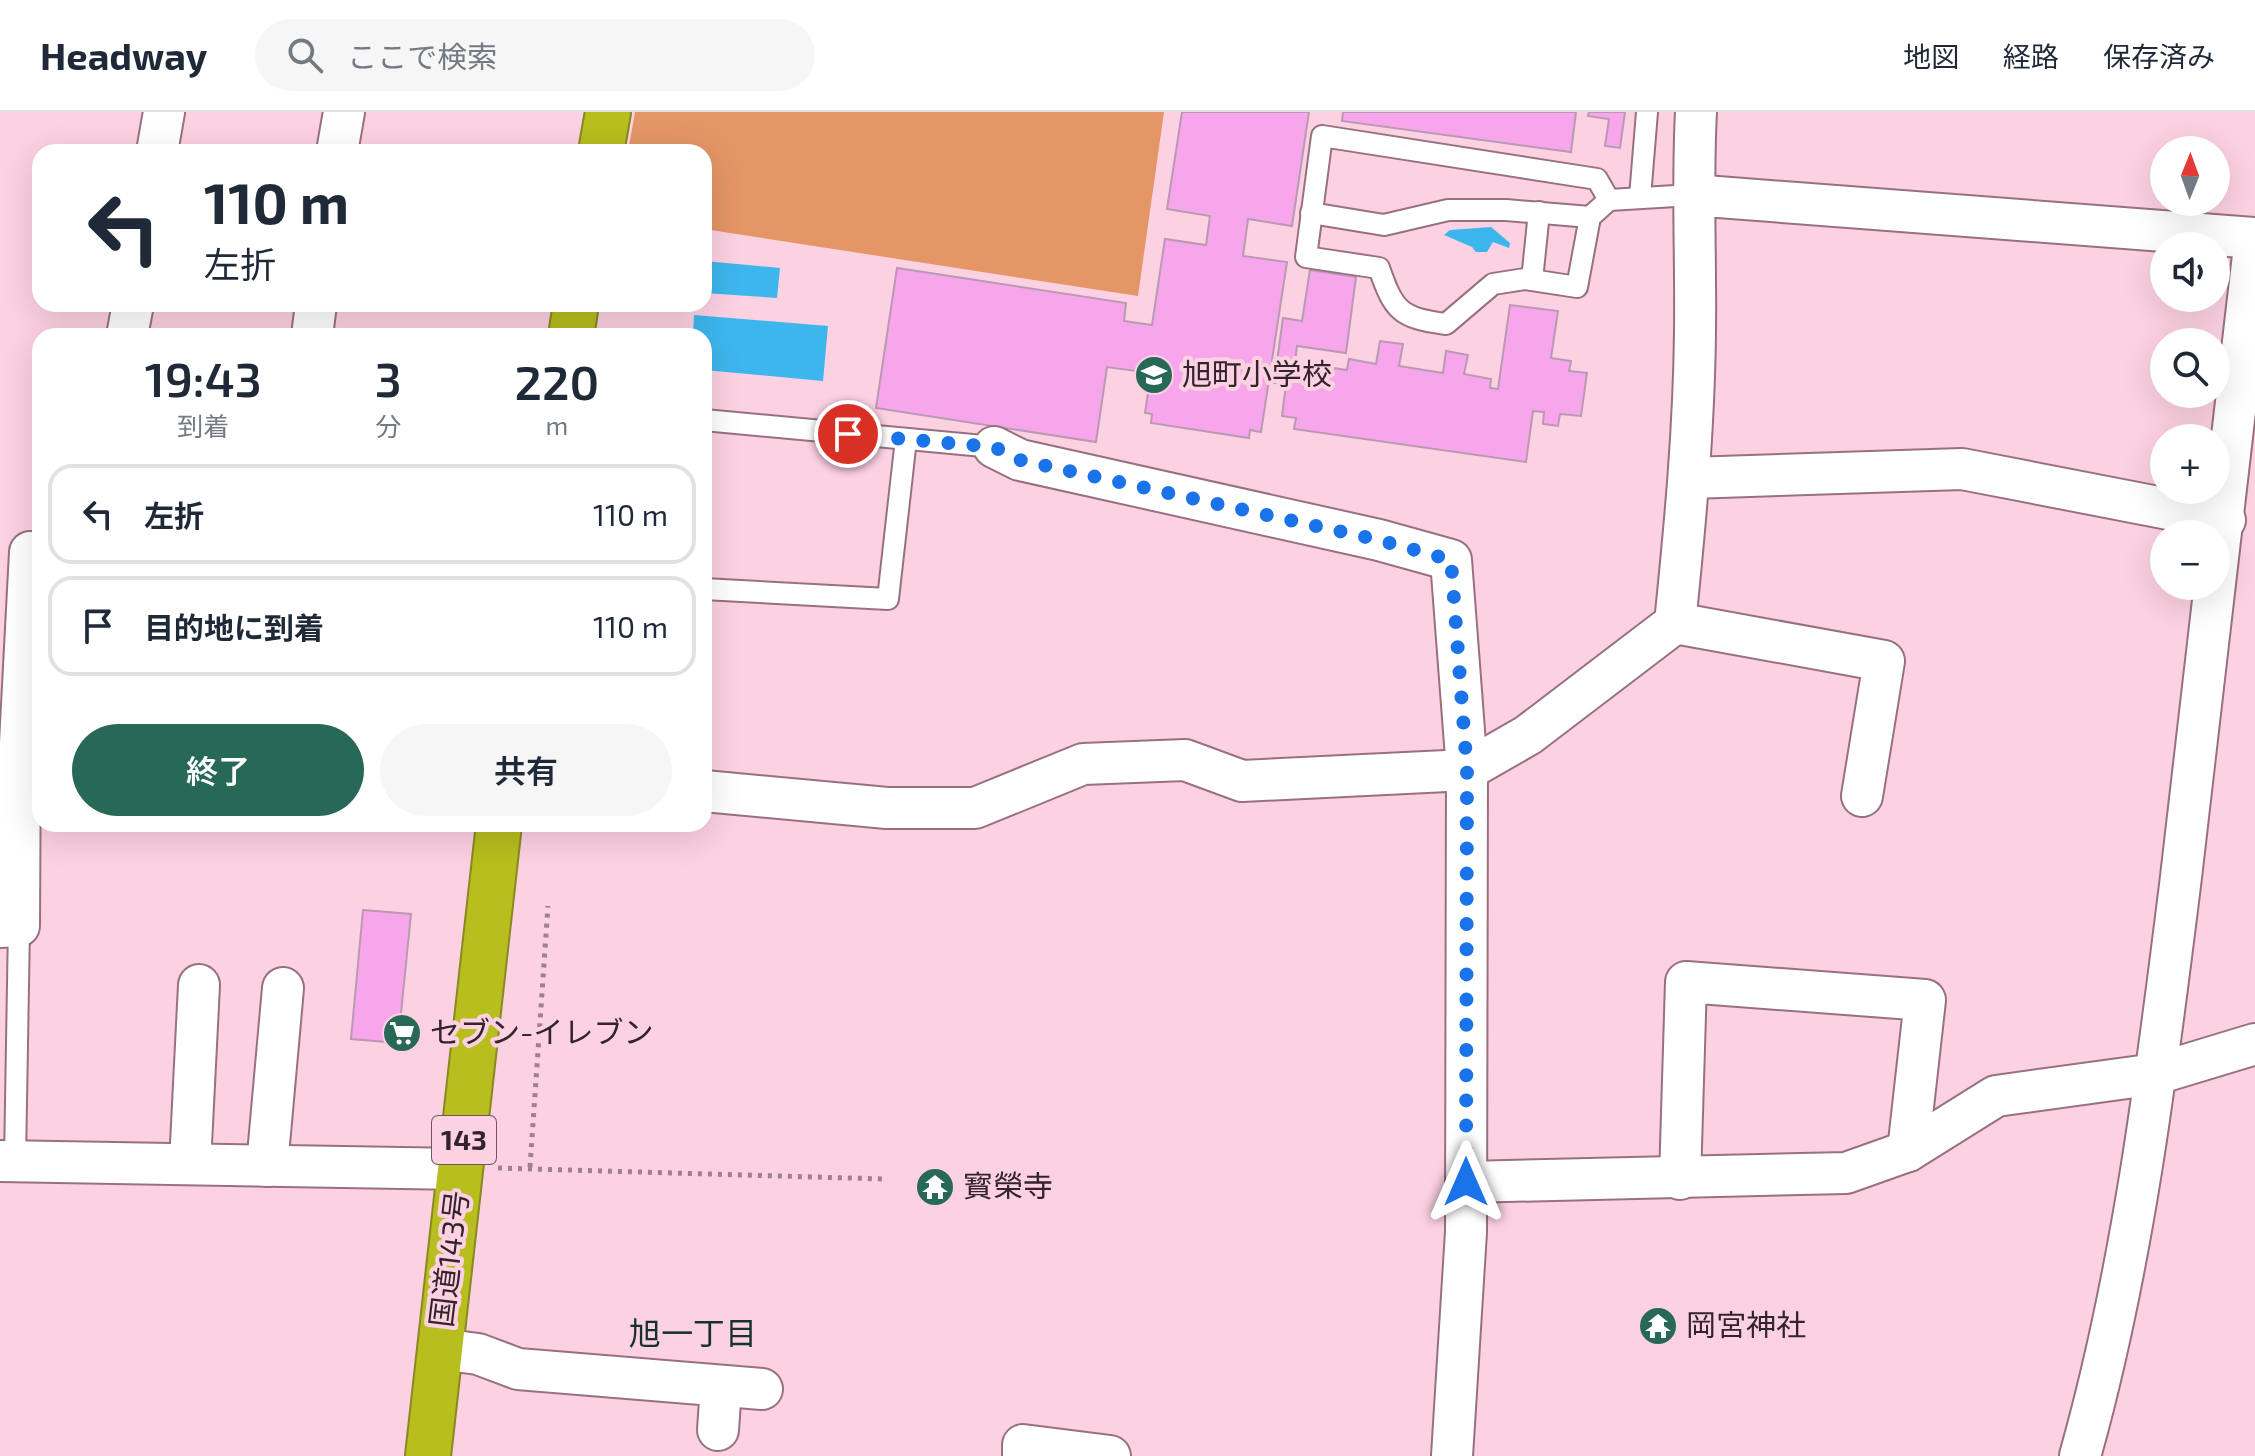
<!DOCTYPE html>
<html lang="ja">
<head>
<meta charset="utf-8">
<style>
	body { margin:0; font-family:"Exo 2","Noto Sans JP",sans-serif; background:#f6f6f7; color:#1f2937; height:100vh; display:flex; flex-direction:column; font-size:30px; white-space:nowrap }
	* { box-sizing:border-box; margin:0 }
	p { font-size:26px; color:#747a83 }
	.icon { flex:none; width:44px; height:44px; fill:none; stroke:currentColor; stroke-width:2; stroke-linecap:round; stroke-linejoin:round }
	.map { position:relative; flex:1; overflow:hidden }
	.details { position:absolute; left:32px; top:216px; width:680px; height:504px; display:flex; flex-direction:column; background:#fff; border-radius:24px; box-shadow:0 8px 32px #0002 }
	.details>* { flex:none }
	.banner { position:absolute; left:32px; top:32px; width:680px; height:168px; border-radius:24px; box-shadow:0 8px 32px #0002; background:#fff; color:#1f2937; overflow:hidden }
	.needle { width:52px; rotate:1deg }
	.buttons { position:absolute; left:2150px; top:24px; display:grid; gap:16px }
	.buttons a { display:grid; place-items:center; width:80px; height:80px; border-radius:50%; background:#fff; box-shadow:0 8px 32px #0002; font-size:40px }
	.pin { position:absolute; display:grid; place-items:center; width:68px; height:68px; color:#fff; margin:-34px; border:4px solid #fff; border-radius:50%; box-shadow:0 2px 8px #0007 }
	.me { position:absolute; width:88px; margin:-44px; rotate:0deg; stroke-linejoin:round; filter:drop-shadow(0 0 6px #0008) }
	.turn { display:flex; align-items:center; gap:28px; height:168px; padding:0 40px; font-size:36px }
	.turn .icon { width:104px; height:104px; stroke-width:2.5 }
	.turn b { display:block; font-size:56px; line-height:68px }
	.eta { display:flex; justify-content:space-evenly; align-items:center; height:136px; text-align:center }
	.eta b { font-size:48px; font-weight:600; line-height:56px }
	.button { display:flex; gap:16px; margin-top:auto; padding:16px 40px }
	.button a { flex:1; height:92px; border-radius:48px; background:#286857; color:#fff; font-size:32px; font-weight:600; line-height:92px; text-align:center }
	.button a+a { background:#f6f6f7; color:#1f2937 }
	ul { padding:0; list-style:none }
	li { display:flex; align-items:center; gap:24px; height:100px; margin:0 16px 12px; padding:0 24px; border:4px solid #e0e1e3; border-radius:24px }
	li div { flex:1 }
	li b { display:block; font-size:30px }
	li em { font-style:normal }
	header { display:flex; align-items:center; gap:48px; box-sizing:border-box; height:112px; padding:0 40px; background:#fff; border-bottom:2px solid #e0e1e3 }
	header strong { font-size:38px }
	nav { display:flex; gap:44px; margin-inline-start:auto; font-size:28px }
	.search { width:560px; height:72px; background:#f6f6f7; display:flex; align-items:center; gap:20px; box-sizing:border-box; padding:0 28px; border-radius:44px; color:#747a83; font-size:30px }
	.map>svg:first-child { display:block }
	.green { fill:#e49666 }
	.water { fill:#3db6ed }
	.building { fill:#f8a6eb; stroke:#ba99b4; stroke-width:2 }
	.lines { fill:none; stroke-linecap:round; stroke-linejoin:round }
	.lane-casing { stroke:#987181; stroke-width:24 }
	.street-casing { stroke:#987181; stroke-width:44 }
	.highway-casing { stroke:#898822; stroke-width:48 }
	.path { stroke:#9f808d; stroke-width:5; stroke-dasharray:4 6; stroke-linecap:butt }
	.lane { stroke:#fff; stroke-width:20 }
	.street { stroke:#fff; stroke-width:40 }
	.highway { stroke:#b7be1d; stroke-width:44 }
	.route { stroke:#1a73e8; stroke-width:14; stroke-dasharray:0 25.2 }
	.labels { text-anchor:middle; stroke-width:8; stroke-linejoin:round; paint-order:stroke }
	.shield { fill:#fcd1e2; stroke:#6f5761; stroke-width:2 }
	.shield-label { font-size:28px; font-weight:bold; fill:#33232a }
	.poi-label { font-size:30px; fill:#33232a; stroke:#fcd1e2; text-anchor:start }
	.street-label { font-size:30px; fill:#33232a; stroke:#fcd1e2 }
	.neighbourhood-label { font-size:32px; fill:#15332a; stroke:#fcd1e2 }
</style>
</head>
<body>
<header>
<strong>Headway</strong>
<div class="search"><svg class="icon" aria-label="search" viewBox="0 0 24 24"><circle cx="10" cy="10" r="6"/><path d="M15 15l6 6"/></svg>ここで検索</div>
<nav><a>地図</a><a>経路</a><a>保存済み</a></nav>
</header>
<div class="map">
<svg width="2255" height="1344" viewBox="0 0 2255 1344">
	<rect width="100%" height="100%" fill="#fcd1e2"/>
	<path class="green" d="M 635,0 L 1164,0 L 1138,184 L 704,117 L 704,40 L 628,40 Z"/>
	<g class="water">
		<path d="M 1491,115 L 1510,131 L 1509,136 L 1493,130 L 1487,140 L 1476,140 L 1472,135 L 1444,123 L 1450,118 Z"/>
		<path d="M 704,149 L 780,156 L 777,186 L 704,181 Z"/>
		<path d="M 694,203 L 828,214 L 823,269 L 704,258 L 704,224 L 693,224 Z"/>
	</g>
	<g class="building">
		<path d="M 1182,0 L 1309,0 L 1292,114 L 1248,107 L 1243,144 L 1287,150 L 1261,320 L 1250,318 L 1249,326 L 1151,311 L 1152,302 L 1145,301 L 1151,261 L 1107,255 L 1096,330 L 876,296 L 897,156 L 1126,191 L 1124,209 L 1152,213 L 1165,127 L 1206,133 L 1210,104 L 1167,97 Z"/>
		<path d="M 1343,0 L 1576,0 L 1571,40 L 1342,9 Z"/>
		<path d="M 1589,0 L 1625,0 L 1620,36 L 1605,34 L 1609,7 L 1588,4 Z"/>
		<path d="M 1310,158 L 1356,165 L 1346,241 L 1297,234 L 1295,250 L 1347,258 L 1349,247 L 1376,252 L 1380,229 L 1403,232 L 1399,254 L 1443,261 L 1446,239 L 1468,243 L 1464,262 L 1491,267 L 1490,276 L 1498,277 L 1510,193 L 1558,199 L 1551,246 L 1571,249 L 1569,259 L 1587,261 L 1581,304 L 1560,302 L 1558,314 L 1543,312 L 1544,300 L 1533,299 L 1526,350 L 1294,317 L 1296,306 L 1282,304 L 1286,272 L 1274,271 L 1283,206 L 1302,209 Z"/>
		<path d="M 363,798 L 411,802 L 398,931 L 351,927 Z"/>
	</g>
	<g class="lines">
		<defs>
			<g id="lane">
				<path d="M 1322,24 L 1597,67 L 1609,88 L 1590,105 L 1577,175 L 1525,167 L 1493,172 L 1446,212 C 1400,206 1394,199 1379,156 L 1306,145 Z"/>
				<path d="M 1640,85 L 1647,0"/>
				<path d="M 1609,88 L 1692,83"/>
				<path d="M 1311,101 L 1384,113 L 1448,98 L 1506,98 L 1590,105"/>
				<path d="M 1532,168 L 1539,100"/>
				<path d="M 704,308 L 994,335"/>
				<path d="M 704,477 L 888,487 L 906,327"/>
				<path d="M 15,1049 L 19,814"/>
			</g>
			<g id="street">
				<path d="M 157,40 L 164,0"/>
				<path d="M 337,40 L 344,0"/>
				<path d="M 1692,83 L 2255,126"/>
				<path d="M 127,224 L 133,192"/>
				<path d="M 312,224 L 316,192"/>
				<path d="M 994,335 L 1020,348 L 1379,428 L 1451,448 L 1467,658 L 1466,1120 L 1452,1344"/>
				<path d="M 1690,366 L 1962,357 L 2225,408"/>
				<path d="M 1675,511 L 1884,549 L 1862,684"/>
				<path d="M 704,679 L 887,696 L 975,696 L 1083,652 L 1185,648 L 1242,669 L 1467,658 L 1528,623 L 1675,511 C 1685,414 1694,317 1695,219 C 1696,146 1692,73 1696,0"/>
				<path d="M 0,815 L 19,814 L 20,631 L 30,440"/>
				<path d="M 0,1049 L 461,1057"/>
				<path d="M 190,1052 L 199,873"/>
				<path d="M 267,1054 L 283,876"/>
				<path d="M 1680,1067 L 1686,870 L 1925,888 L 1908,1039"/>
				<path d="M 1466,1070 L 1846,1061 L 1908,1039 L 1996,984 L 2156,962 L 2255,932"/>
				<path d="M 440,1237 L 478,1242 L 518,1257 L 762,1277"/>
				<path d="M 718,1318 L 721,1274"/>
				<path d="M 1023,1344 L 1023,1333 L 1110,1344"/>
				<path d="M 2080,1344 C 2133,1156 2157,959 2181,765 C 2207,552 2232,339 2255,126"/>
			</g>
			<g id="highway">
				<path d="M 601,40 L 608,0"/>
				<path d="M 571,224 L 576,192"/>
				<path d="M 428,1344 L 499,712"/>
			</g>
		</defs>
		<use href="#lane" class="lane-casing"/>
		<use href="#street" class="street-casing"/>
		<use href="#highway" class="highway-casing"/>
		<g class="path">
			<path d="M 530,1055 L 548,794"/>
			<path d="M 498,1056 L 884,1067"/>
		</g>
		<use href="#lane" class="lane"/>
		<use href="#street" class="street"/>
		<use href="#highway" class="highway"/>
	</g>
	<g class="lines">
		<path class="route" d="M 848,322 L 994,335 L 1020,348 L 1379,428 L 1451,448 L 1467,658 L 1466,1070"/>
	</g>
	<defs>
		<symbol id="school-disc" viewBox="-11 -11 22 22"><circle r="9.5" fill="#286857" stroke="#fcd1e2"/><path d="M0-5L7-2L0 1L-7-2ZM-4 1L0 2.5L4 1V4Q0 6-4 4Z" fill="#fff"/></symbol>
		<symbol id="supermarket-disc" viewBox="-11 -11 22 22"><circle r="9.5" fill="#286857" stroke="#fcd1e2"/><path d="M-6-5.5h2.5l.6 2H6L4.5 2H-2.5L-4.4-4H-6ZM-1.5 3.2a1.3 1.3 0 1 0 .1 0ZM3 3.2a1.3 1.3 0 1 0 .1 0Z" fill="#fff"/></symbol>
		<symbol id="temple-disc" viewBox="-11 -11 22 22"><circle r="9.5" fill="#286857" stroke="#fcd1e2"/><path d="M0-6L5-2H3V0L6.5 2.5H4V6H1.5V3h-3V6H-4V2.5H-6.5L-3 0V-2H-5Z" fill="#fff"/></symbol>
	</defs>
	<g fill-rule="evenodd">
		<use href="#school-disc" x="1132" y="241" width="44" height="44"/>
		<use href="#supermarket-disc" x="380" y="899" width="44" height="44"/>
		<use href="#temple-disc" x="913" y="1053" width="44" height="44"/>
		<use href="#temple-disc" x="1636" y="1192" width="44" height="44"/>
	</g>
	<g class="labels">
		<rect class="shield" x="432" y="1004" width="64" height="48" rx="6"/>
		<g class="shield-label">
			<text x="464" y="1038">143</text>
		</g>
		<g class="poi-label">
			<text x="1182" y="273">旭町小学校</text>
			<text x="430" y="931">セブン-イレブン</text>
			<text x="963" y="1085">寳榮寺</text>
			<text x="1686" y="1224">岡宮神社</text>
		</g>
		<g class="street-label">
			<text transform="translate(450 1147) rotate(-83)" y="10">国道143号</text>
		</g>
		<g class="neighbourhood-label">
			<text x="693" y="1233">旭一丁目</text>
		</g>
	</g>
</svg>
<div class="buttons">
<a><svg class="needle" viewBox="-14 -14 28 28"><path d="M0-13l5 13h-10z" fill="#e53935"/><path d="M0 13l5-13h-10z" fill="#747a83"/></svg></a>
<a><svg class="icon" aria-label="sound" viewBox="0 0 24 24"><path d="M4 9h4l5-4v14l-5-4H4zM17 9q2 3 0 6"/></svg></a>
<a><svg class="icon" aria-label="search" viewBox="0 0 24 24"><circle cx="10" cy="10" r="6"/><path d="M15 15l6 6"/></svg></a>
<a>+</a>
<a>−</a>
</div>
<div class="pin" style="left:848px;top:322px;background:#d93025"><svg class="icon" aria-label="arrive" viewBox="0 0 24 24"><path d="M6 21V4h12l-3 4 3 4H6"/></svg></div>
<svg class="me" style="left:1466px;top:1070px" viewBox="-20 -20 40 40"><path d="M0-17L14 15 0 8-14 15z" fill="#1a73e8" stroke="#fff" stroke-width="4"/></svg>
<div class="banner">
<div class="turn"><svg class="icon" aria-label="left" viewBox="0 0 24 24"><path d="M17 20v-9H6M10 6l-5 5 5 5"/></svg><div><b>110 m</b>左折</div></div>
</div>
<section class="details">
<div class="eta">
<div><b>19:43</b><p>到着</p></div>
<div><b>3</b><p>分</p></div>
<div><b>220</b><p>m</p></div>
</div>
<ul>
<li><svg class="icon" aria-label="left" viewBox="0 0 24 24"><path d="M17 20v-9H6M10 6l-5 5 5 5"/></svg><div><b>左折</b></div><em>110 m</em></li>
<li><svg class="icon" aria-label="arrive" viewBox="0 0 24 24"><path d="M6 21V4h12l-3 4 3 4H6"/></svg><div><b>目的地に到着</b></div><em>110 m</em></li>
</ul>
<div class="button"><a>終了</a><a>共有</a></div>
</section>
</div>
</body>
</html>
